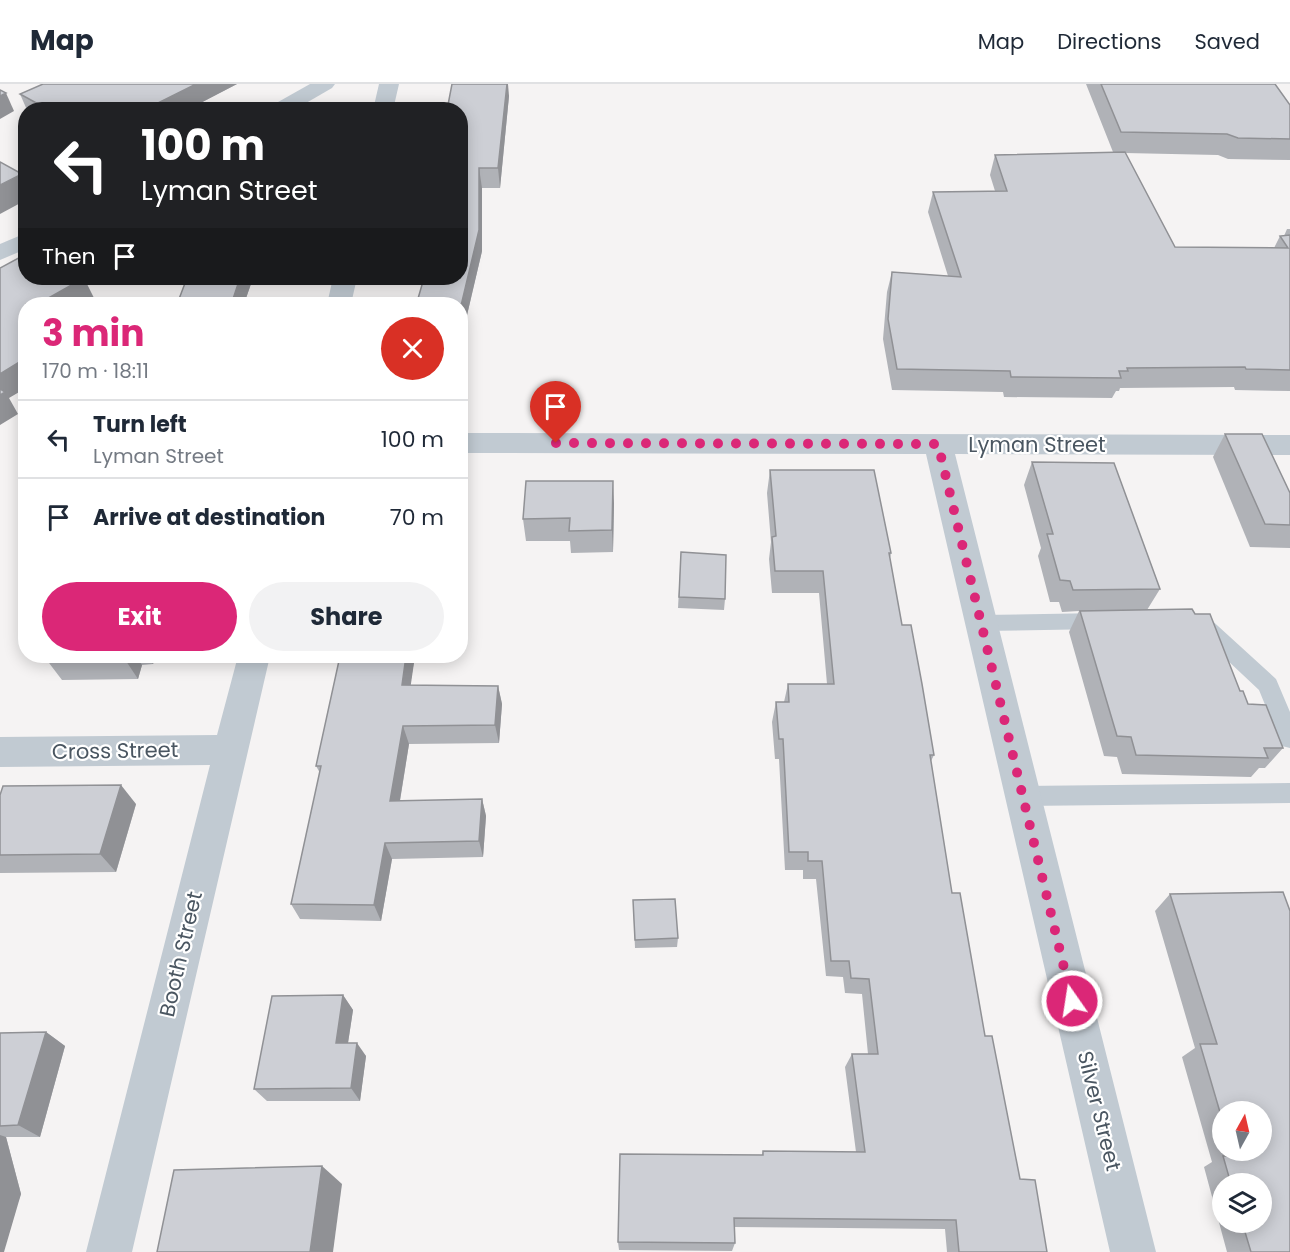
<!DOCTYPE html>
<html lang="en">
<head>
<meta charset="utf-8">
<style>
	body { margin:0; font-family:Poppins,sans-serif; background:#f2f2f3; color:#1f2937; height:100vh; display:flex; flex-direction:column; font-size:22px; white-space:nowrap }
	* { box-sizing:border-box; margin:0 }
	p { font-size:20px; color:#747a83 }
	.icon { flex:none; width:33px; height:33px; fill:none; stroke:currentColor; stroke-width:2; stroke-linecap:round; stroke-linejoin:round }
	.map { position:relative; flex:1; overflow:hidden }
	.drawer { position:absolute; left:18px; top:213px; width:450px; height:366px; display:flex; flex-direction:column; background:#fff; border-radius:24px; box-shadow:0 3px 15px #0003 }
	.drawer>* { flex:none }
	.banner { position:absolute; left:18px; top:18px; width:450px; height:183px; border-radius:24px; box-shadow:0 3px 15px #0003; background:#202124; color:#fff; overflow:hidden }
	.needle { width:39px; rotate:8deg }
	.controls { position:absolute; left:1212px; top:1017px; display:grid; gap:12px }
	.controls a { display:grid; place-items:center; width:60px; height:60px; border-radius:50%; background:#fff; box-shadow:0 3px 15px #0003; font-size:30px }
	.pin { position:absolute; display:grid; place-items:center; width:51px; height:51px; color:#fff; margin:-62px -26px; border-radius:50% 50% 50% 0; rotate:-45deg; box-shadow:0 0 6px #0007 }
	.pin .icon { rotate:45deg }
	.me { position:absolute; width:66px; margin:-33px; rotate:347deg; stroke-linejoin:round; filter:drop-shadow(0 0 4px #0008) }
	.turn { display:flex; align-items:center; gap:21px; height:126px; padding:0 24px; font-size:27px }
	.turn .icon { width:78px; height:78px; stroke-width:2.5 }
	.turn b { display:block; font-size:42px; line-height:51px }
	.then { display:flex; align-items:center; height:57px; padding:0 24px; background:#0003; gap:12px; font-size:22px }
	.round { display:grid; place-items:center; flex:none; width:63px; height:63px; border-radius:32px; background:#f2f2f3 }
	.summary { display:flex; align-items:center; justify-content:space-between; height:102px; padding:0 24px }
	h1 { font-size:36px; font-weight:700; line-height:45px; color:#db2777 }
	.action { display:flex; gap:12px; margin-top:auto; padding:12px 24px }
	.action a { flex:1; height:69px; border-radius:36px; background:#db2777; color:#fff; font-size:24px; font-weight:700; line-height:69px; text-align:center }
	.action a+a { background:#f2f2f3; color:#1f2937 }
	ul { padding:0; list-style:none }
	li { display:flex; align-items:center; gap:18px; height:78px; padding:0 24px; border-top:2px solid #e0e1e3 }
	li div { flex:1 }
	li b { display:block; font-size:22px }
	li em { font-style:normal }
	header { display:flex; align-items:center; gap:36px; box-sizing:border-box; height:84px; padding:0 30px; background:#fff; border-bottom:2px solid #e0e1e3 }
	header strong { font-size:28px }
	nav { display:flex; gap:33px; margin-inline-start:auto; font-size:21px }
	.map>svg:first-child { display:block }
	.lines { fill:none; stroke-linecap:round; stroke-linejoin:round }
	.service { fill:#c1cad2; fill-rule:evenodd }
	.minor { fill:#c1cad2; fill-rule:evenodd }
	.wall { fill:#b0b2b7; fill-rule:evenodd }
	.shaded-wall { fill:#909195 }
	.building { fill:#cdcfd5; stroke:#909195; stroke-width:1.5 }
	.route { stroke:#db2777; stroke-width:10; stroke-dasharray:0 18 }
	.labels { text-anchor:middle; stroke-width:4.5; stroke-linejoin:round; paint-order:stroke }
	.street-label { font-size:21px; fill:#4a5661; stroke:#fff }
</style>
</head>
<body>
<header>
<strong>Map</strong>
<nav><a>Map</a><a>Directions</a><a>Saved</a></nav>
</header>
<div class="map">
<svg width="1290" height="1168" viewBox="0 0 1290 1168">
	<rect width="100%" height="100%" fill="#f5f3f3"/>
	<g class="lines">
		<g class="service">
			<path d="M 1101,529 L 1108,531 L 1111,537 L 1108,543 L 1101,545 L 981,547 L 974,545 L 971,539 L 974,533 L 981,531 Z"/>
			<path d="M 1200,530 L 1207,532 L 1276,595 L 1290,628 L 1290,664 L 1282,662 L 1259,606 L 1193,544 L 1190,538 L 1193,532 Z"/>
			<path d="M 1290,699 L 1290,719 L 1023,722 L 1015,719 L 1012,712 L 1015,705 L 1023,702 Z"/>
		</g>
		<g class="minor">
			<path d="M 310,0 L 335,0 L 332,4 L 294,26 L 268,26 L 271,22 Z"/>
			<path d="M 379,0 L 399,0 L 393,26 L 373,26 Z"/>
			<path d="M 26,149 L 26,165 L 0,176 L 0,160 Z"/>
			<path d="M 333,194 L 357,194 L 351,220 L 327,220 Z"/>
			<path d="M 460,349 L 1290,351 L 1290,371 L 955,370 L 1156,1168 L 1110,1168 L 926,370 L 460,369 Z"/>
			<path d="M 238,572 L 270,572 L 132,1168 L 86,1168 L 210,681 L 0,683 L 0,653 L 217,651 Z"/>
		</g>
	</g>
	<g class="wall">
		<path d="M 43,0 L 237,0 L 187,26 L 27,26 L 20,10 Z"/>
		<path d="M 1086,0 L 1275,0 L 1290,21 L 1290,76 L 1228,75 L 1218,71 L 1125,69 L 1175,163 L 1274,164 L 1280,152 L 1284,152 L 1287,145 L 1290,145 L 1290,307 L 1235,306 L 1234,303 L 1120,304 L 1119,307 L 1116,307 L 1112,314 L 1004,313 L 1003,308 L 892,306 L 883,255 L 887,208 L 892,188 L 948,192 L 928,128 L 933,108 L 995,107 L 990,91 L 995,71 L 1113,68 Z"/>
		<path d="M 509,12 L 500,104 L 482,104 L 482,167 L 460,261 L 460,220 L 417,218 L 460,194 L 460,26 Z"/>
		<path d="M 96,194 L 253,194 L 244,220 L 181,220 L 179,215 L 185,200 L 97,195 Z"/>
		<path d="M 1225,350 L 1290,409 L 1290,464 L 1250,463 L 1213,373 Z"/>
		<path d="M 1032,378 L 1160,505 L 1147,526 L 1195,530 L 1248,620 L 1283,664 L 1265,684 L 1259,684 L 1251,693 L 1122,690 L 1117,673 L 1104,672 L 1069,548 L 1079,527 L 1062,528 L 1059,518 L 1050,518 L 1038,472 L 1041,464 L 1024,401 Z"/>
		<path d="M 770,386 L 891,469 L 890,474 L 902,541 L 934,671 L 931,677 L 952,809 L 985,952 L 1020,1095 L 1047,1168 L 947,1168 L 945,1145 L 734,1143 L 735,1159 L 732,1167 L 619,1166 L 618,1158 L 762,1071 L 763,1067 L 856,1068 L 845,983 L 852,970 L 868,970 L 862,910 L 845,909 L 843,893 L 826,892 L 816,795 L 803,795 L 803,786 L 785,786 L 779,675 L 775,675 L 772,638 L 776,618 L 784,618 L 788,600 L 827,600 L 819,509 L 772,509 L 769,475 L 771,458 L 767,409 Z"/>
		<path d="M 614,419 L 613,468 L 571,469 L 570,457 L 526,457 L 523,435 Z"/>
		<path d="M 681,468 L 725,515 L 724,526 L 678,524 Z"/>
		<path d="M 48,572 L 156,572 L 153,580 L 142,581 L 138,595 L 62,596 L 46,575 Z"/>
		<path d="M 337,572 L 415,572 L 410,601 L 498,602 L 502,620 L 499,659 L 409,660 L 400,717 L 482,715 L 486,732 L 483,773 L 392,775 L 381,837 L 300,835 L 291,820 L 320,689 L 316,682 L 339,576 Z"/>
		<path d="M 0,711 L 136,720 L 116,788 L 0,789 Z"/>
		<path d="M 1283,808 L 1290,827 L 1290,1168 L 1227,1168 L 1204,1083 L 1212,1078 L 1182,973 L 1195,964 L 1155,827 L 1170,810 ZM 1222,1028 L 1262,1028 L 1262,1066 L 1222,1066 ZM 1222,1100 L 1262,1100 L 1262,1138 L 1222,1138 Z"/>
		<path d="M 633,816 L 678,854 L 677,863 L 635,864 Z"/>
		<path d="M 343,911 L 353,926 L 348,959 L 366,972 L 360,1017 L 267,1017 L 254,1005 Z"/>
		<path d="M 46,948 L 65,962 L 40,1053 L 6,1053 L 21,1110 L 0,1168 L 0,949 Z"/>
	</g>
	<g class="shaded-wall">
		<path d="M 196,0 L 237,0 L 187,26 L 144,26 Z"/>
		<path d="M 507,0 L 508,0 L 509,12 L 500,104 L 498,84 Z"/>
		<path d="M 6,9 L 14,27 L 0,35 L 0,12 Z"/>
		<path d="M 479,84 L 482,104 L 482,167 L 460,261 L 460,226 Z"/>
		<path d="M 22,90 L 26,97 L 26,116 L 0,130 L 0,101 Z"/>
		<path d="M 84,194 L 95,216 L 87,220 L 38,220 Z"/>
		<path d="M 240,194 L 253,194 L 244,220 L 235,220 L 233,215 Z"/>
		<path d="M 26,274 L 26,304 L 9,314 L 18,330 L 0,341 L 0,290 Z"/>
		<path d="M 613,397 L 614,419 L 613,468 L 612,446 Z"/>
		<path d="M 125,572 L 136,572 L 142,581 L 138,595 L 124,574 Z"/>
		<path d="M 148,572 L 156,572 L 153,580 Z"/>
		<path d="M 406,572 L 415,572 L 408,620 L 402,601 Z"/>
		<path d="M 498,602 L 502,620 L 499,659 L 495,641 Z"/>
		<path d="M 403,642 L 409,660 L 397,734 L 390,717 Z"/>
		<path d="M 121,701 L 136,720 L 116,788 L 100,770 Z"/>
		<path d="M 482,715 L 486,732 L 483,773 L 479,757 Z"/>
		<path d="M 385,759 L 392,775 L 381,837 L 374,821 Z"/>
		<path d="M 343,911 L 353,926 L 346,972 L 336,959 Z"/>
		<path d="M 46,948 L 65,962 L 40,1053 L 18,1041 Z"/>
		<path d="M 357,959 L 366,972 L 360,1017 L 351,1004 Z"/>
		<path d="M 0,1051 L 6,1053 L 21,1110 L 4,1168 L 0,1168 Z"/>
		<path d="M 322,1082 L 342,1100 L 333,1168 L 310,1168 Z"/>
	</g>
	<g class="building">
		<path d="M 43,0 L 196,0 L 144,26 L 49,26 L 20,10 Z"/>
		<path d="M 452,0 L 507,0 L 498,84 L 479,84 L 479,146 L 460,226 L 460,220 L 409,220 L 409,218 L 417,218 L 424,194 L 460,194 L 460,26 L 447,26 Z"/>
		<path d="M 1101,0 L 1275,0 L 1290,21 L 1290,55 L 1238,54 L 1227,50 L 1121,48 Z"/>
		<path d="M 0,6 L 6,9 L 0,12 Z"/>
		<path d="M 1125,68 L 1175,163 L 1288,164 L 1280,152 L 1290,151 L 1290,286 L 1246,285 L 1245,283 L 1127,284 L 1128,287 L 1119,287 L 1121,294 L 1011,293 L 1010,287 L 897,285 L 888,235 L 892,188 L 961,193 L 933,108 L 1007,107 L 995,71 Z"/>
		<path d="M 0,78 L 22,90 L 0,101 Z"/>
		<path d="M 26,170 L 26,194 L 84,194 L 38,220 L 26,220 L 26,228 L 22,230 L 26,232 L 26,274 L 0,290 L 0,184 Z"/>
		<path d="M 187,194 L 240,194 L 233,215 L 179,215 Z"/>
		<path d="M 0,305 L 5,308 L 0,311 Z"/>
		<path d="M 1225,350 L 1262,350 L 1290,409 L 1290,441 L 1265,440 Z"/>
		<path d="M 1032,378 L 1114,379 L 1160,505 L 1073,506 L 1070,497 L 1060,496 L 1047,450 L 1053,450 Z"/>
		<path d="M 770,386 L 874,386 L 891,469 L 889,469 L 902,541 L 911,541 L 922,600 L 934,671 L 930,671 L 952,809 L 960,809 L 985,952 L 992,952 L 1020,1095 L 1035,1096 L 1047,1168 L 959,1168 L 956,1136 L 734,1134 L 735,1159 L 618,1158 L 620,1070 L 763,1071 L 763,1067 L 865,1068 L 852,970 L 878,970 L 869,895 L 851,894 L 849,877 L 831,877 L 822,777 L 808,777 L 808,768 L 789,768 L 783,655 L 779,655 L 776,618 L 789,618 L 788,600 L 834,600 L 823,487 L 775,487 L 772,453 L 776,452 Z"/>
		<path d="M 526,397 L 613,397 L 612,446 L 569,447 L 570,434 L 523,435 Z"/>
		<path d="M 681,468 L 726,471 L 725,515 L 679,513 Z"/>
		<path d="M 1192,525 L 1195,530 L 1210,530 L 1240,607 L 1243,607 L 1248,620 L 1266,621 L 1283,664 L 1264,664 L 1268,674 L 1136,671 L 1131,653 L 1117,652 L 1080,527 Z"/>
		<path d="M 48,572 L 125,572 L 124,574 L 46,575 Z"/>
		<path d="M 340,572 L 406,572 L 402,601 L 498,602 L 495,641 L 403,642 L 390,717 L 482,715 L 479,757 L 385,759 L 374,821 L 291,820 L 321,682 L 316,682 Z"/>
		<path d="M 121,701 L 100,770 L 0,771 L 0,711 L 3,702 Z"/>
		<path d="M 1283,808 L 1290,827 L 1290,1168 L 1251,1168 L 1242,1138 L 1262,1138 L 1262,1100 L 1231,1100 L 1223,1072 L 1234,1072 L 1232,1066 L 1262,1066 L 1262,1028 L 1222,1028 L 1222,1035 L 1200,960 L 1217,960 L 1170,810 Z"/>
		<path d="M 675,815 L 678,854 L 635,856 L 633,816 Z"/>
		<path d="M 343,911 L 336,959 L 357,959 L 351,1004 L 254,1005 L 272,912 Z"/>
		<path d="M 46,948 L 18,1041 L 0,1042 L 0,949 Z"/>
		<path d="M 322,1082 L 310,1168 L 157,1168 L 174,1086 Z"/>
	</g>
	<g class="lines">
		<path class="route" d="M 556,359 L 938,360 L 1072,917"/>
	</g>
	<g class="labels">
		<g class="street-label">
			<text x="1037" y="368">Lyman Street</text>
			<text transform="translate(115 667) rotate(-1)" y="7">Cross Street</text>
			<text transform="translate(181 870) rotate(-77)" y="7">Booth Street</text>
			<text transform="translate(1099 1027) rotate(76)" y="7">Silver Street</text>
		</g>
	</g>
</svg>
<div class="controls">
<a><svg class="needle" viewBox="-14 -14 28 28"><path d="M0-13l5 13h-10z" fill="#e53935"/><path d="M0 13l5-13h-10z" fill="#747a83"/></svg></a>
<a><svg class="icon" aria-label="layers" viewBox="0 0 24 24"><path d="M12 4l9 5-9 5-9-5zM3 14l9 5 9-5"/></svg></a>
</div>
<div class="pin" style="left:556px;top:359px;background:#d93025"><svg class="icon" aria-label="arrive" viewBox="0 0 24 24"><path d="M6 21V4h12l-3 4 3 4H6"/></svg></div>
<svg class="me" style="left:1072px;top:917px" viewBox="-20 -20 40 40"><circle r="17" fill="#db2777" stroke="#fff" stroke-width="3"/><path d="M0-11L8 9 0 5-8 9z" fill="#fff"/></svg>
<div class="banner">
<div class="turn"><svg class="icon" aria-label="left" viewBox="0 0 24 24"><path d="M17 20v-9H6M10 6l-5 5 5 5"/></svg><div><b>100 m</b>Lyman Street</div></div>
<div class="then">Then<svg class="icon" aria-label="arrive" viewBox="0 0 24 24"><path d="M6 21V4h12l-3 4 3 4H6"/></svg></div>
</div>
<section class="drawer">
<div class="summary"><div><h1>3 min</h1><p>170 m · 18:11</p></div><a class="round" style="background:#d93025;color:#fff"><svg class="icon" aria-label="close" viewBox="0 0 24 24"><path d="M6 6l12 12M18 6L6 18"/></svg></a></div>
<ul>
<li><svg class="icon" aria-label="left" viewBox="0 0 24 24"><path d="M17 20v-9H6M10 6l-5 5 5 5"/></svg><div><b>Turn left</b><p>Lyman Street</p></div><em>100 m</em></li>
<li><svg class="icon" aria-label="arrive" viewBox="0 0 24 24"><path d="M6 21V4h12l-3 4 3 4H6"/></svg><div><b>Arrive at destination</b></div><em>70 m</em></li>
</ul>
<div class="action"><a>Exit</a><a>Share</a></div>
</section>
</div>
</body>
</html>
